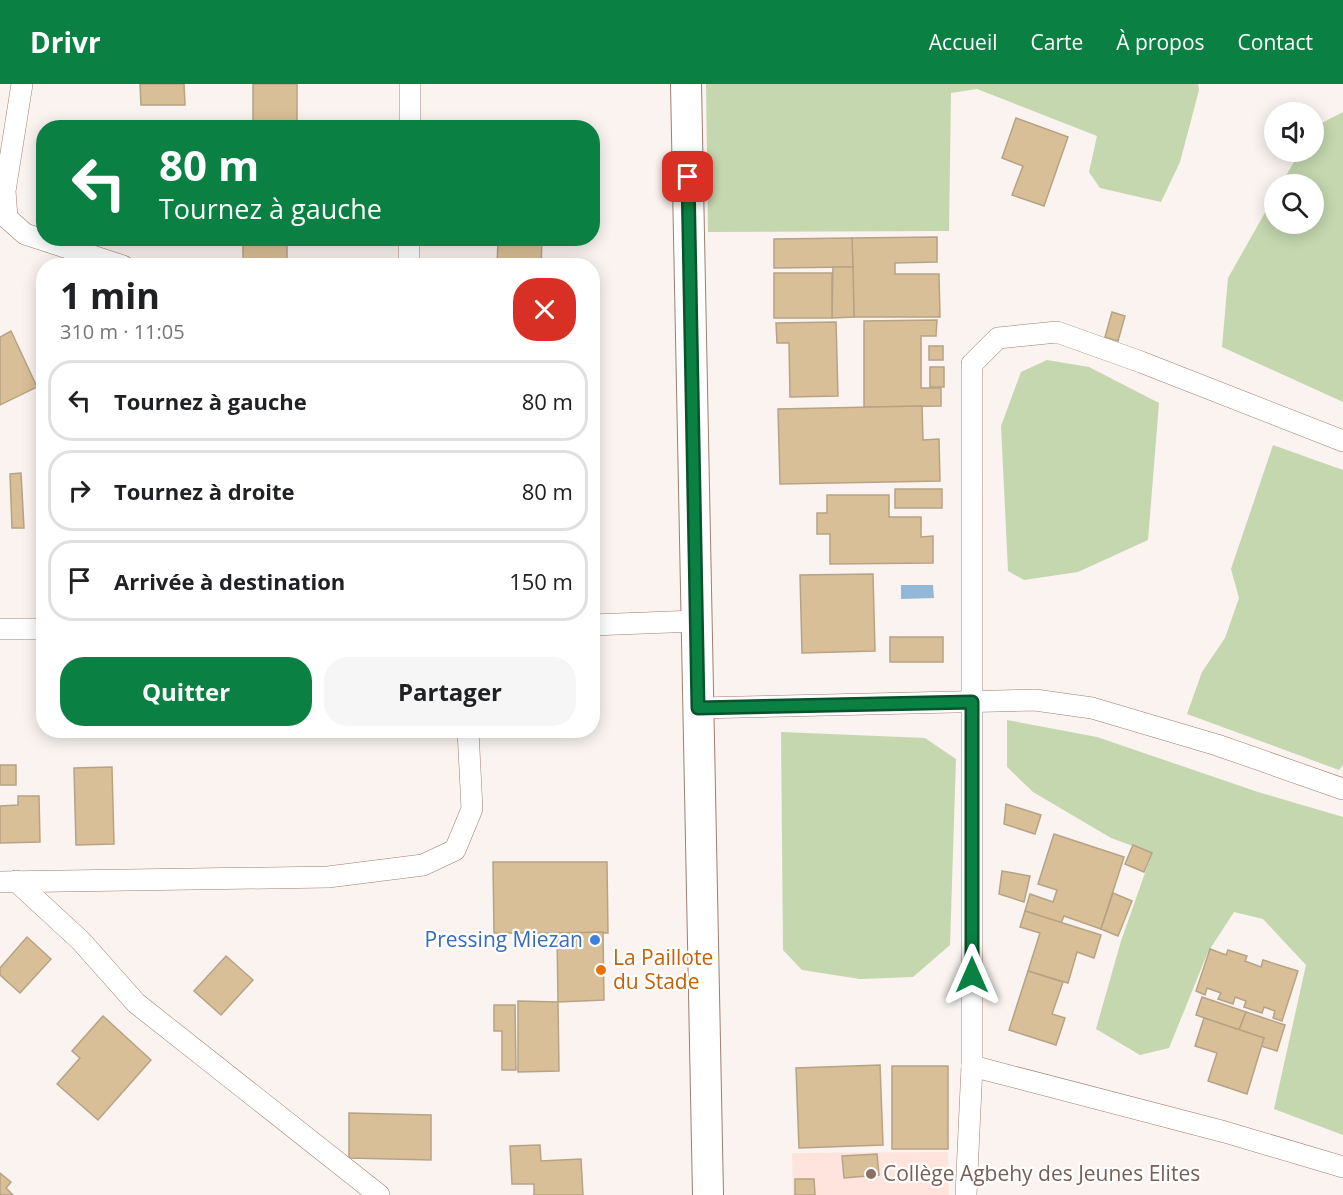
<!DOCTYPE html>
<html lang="fr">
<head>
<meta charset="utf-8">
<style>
	body { margin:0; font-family:"Open Sans",sans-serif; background:#f6f6f6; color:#202124; height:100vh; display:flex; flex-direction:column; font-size:22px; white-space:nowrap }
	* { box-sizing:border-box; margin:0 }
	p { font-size:20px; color:#757577 }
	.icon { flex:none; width:33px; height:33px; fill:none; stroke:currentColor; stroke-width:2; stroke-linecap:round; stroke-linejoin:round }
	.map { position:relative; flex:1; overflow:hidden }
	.drawer { position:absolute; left:36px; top:174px; width:564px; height:480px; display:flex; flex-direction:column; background:#fff; border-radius:24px; box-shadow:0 3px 15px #0003 }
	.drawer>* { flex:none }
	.hud { position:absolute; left:36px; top:36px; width:564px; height:126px; border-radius:24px; box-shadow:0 3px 15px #0003; background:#0b8043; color:#fff; overflow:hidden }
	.buttons { position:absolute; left:1264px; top:18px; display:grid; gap:12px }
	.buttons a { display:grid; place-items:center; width:60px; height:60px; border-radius:50%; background:#fff; box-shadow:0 3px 15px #0003; font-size:30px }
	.pin { position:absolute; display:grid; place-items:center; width:51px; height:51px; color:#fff; margin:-26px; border-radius:12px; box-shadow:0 3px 9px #0006 }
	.me { position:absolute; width:66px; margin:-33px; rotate:0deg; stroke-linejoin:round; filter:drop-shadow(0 0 4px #0008) }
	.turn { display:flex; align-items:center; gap:21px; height:126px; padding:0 24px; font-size:27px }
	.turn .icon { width:78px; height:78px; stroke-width:2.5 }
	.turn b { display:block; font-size:42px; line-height:51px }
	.round { display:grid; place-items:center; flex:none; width:63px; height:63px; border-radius:24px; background:#f6f6f6 }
	.summary { display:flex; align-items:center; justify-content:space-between; height:102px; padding:0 24px }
	h1 { font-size:36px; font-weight:700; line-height:45px }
	.button { display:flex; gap:12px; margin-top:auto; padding:12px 24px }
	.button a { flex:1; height:69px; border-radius:24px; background:#0b8043; color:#fff; font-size:24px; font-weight:700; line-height:69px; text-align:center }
	.button a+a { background:#f6f6f6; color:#202124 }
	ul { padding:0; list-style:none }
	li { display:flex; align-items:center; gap:18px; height:81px; margin:0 12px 9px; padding:0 12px; border:3px solid #e0e0e0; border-radius:24px }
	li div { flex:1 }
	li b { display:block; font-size:22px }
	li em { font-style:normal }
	header { display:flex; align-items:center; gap:36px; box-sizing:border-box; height:84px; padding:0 30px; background:#0b8043; color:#fff }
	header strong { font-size:28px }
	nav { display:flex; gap:33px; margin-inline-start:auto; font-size:21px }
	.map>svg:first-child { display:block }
	.education { fill:#fee4dd }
	.green { fill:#c4d7af }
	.water { fill:#92b7d7 }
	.building { fill:#d9bf97; stroke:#b6a385; stroke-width:1.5 }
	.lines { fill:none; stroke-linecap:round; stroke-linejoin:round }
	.street-casing { stroke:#9f7e6f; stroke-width:22 }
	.secondary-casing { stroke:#9f7e6f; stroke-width:32 }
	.street { stroke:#fff; stroke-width:21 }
	.secondary { stroke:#fff; stroke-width:30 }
	.route-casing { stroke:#07532c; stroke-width:15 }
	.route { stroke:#0b8043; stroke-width:10 }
	.shop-dot { fill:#3f7fe0; stroke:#fff; stroke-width:2 }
	.food-dot { fill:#e8710a; stroke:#fff; stroke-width:2 }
	.education-dot { fill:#8d6e63; stroke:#fff; stroke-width:2 }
	.labels { text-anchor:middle; stroke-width:4.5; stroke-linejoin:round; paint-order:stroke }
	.shop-label { font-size:21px; fill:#366cbe; stroke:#fff; text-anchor:end }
	.food-label { font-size:21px; fill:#c56008; stroke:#fff; text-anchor:start }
	.education-label { font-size:21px; fill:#785e54; stroke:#fff; text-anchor:start }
</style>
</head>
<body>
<header>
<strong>Drivr</strong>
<nav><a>Accueil</a><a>Carte</a><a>À propos</a><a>Contact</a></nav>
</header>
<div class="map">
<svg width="1343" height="1111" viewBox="0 0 1343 1111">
	<rect width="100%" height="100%" fill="#faf3ef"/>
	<path class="education" d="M 948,1068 L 949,1111 L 793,1111 L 792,1069 Z"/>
	<g class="green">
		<path d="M 706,0 L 1198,0 L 1199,6 L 1180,78 L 1161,118 L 1100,104 L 1089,88 L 1097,52 L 977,5 L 951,9 L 949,147 L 708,148 Z"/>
		<path d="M 1343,28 L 1343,318 L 1222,263 L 1228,194 L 1275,111 L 1275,140 L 1314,140 L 1314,100 L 1281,100 L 1300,68 L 1314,68 L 1314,43 Z"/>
		<path d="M 1047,276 L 1089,283 L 1159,319 L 1148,456 L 1078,488 L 1024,496 L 1008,487 L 1001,342 L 1021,288 Z"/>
		<path d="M 1273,361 L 1343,386 L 1343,681 L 1339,686 L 1187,630 L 1202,588 L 1225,554 L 1239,514 L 1231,485 Z"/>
		<path d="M 1007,636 L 1097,653 L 1258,708 L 1343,733 L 1343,1051 L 1274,1025 L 1306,881 L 1263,835 L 1234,828 L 1208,868 L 1169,964 L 1140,971 L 1096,945 L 1121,857 L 1152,769 L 1111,754 L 1033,708 L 1007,683 Z"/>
		<path d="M 781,648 L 925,654 L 956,675 L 950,861 L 913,893 L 860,895 L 802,886 L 783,866 Z"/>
	</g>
	<path class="water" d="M 901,501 L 933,501 L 934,514 L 901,515 Z"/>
	<g class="building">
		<path d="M 140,0 L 184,0 L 185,21 L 141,21 Z"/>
		<rect x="253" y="0" width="44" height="44"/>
		<path d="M 1016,34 L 1068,53 L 1044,122 L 1012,111 L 1023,82 L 1002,74 Z"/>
		<path d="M 937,153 L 937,178 L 895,179 L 895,190 L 939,190 L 940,233 L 854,233 L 852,154 Z"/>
		<path d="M 243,154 L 287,154 L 287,177 L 243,178 Z"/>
		<path d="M 852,154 L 853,183 L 774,184 L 774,155 Z"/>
		<path d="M 498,156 L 542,156 L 541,182 L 497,182 Z"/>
		<path d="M 833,183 L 853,183 L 854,233 L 832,234 Z"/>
		<rect x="774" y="189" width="58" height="45"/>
		<path d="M 1112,228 L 1125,232 L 1118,257 L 1105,253 Z"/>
		<path d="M 937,236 L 936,252 L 921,252 L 921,304 L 941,304 L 941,322 L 864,323 L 864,237 Z"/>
		<path d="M 836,238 L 838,312 L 790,313 L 789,259 L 777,259 L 776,239 Z"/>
		<path d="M 11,247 L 37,303 L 0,321 L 0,253 Z"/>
		<rect x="929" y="262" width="14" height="14"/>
		<rect x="930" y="283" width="14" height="20"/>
		<path d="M 922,322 L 923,356 L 939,355 L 940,397 L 780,400 L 778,325 Z"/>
		<path d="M 21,389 L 24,444 L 12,444 L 10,390 Z"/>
		<rect x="895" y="405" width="47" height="19"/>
		<path d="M 827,411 L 889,411 L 889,433 L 921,433 L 921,453 L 933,452 L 933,479 L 830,480 L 830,450 L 817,450 L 817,429 L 827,429 Z"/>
		<path d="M 873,490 L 875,567 L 802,569 L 800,491 Z"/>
		<rect x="890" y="553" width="53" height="25"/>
		<rect x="0" y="681" width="16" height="20"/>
		<path d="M 112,683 L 114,760 L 76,761 L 74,684 Z"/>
		<path d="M 18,712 L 39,712 L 40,758 L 0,759 L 0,722 L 18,721 Z"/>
		<path d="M 1006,720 L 1041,731 L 1035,750 L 1004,740 Z"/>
		<path d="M 1054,750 L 1124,773 L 1101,845 L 1064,832 L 1061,839 L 1025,827 L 1030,810 L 1053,818 L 1057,806 L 1038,800 Z"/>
		<path d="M 1133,761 L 1152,769 L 1144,788 L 1125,780 Z"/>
		<path d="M 493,778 L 607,778 L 608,849 L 494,849 Z"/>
		<path d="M 1002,787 L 1030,792 L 1024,818 L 999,810 Z"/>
		<path d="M 1113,809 L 1132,817 L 1118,852 L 1101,845 Z"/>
		<path d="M 1025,827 L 1101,851 L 1094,874 L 1077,868 L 1068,899 L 1028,887 L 1040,849 L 1020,843 Z"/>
		<path d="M 603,848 L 604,916 L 558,918 L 557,849 Z"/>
		<path d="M 27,853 L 51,875 L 20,909 L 0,891 L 0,884 Z"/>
		<path d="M 1210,865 L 1226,871 L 1228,866 L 1247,872 L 1245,877 L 1261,883 L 1263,876 L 1298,887 L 1282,937 L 1273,934 L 1275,927 L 1264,923 L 1262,929 L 1244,923 L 1246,917 L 1235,913 L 1233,920 L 1218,915 L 1221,909 L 1207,904 L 1205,911 L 1196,907 Z"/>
		<path d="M 226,872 L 253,896 L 221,931 L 194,907 Z"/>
		<path d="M 1028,887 L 1063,898 L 1052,930 L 1065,934 L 1056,961 L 1009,946 Z"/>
		<path d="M 1202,913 L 1246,928 L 1239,946 L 1196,931 Z"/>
		<path d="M 518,917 L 558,918 L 559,987 L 518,988 Z"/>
		<path d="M 494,921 L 515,921 L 516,986 L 502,986 L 502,947 L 494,947 Z"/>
		<path d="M 1246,928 L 1285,941 L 1277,967 L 1261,962 L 1264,954 L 1239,946 Z"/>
		<path d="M 103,932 L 151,976 L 98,1036 L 57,1000 L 80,974 L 72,967 Z"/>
		<path d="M 1204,934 L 1264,954 L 1247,1010 L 1208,997 L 1217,969 L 1195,962 Z"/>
		<path d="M 880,981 L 883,1061 L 799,1064 L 796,984 Z"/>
		<rect x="892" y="982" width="56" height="83"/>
		<path d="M 349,1029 L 431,1031 L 431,1076 L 349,1074 Z"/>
		<path d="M 540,1061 L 541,1077 L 581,1075 L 583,1111 L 534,1111 L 534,1100 L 512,1100 L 510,1062 Z"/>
		<path d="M 877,1070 L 879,1091 L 844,1094 L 842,1072 Z"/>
		<path d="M 0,1089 L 11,1098 L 6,1104 L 13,1111 L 0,1111 Z"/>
		<path d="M 795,1095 L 814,1095 L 815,1111 L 795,1111 Z"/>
	</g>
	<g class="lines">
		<defs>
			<g id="street">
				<path d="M 22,0 L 5,107 L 7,134 L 25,150 L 123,182"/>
				<path d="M 410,44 L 410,0"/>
				<path d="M 409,182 L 409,154"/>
				<path d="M 592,541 L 696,537"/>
				<path d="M 0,545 L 44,545"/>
				<path d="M 698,624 L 1035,616 L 1092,624 L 1217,661 L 1343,705"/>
				<path d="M 16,797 L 81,857 L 136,919 L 379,1111"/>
				<path d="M 0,798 L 328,793 L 423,781 L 455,766 L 472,725 L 468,646"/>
				<path d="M 972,982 L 1225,1048 L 1343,1083"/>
				<path d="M 966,1111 L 972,982 L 972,280 L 998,254 L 1057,248 L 1141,278 L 1343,357"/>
			</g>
			<path id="secondary" d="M 686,0 L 708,1111"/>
		</defs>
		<use href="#street" class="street-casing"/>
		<use href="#secondary" class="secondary-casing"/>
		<use href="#street" class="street"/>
		<use href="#secondary" class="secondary"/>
	</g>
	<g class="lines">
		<defs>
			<path id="route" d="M 688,93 L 698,624 L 972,618 L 972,891"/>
		</defs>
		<use href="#route" class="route-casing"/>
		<use href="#route" class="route"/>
	</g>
	<circle class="shop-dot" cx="595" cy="856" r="6"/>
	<circle class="food-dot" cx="601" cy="886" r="6"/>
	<circle class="education-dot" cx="871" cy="1090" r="6"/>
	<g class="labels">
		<g class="shop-label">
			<text x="583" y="863">Pressing Miezan</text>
		</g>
		<g class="food-label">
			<text x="613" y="881">La Paillote<tspan x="613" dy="24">du Stade</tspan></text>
		</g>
		<g class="education-label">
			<text x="883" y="1097">Collège Agbehy des Jeunes Elites</text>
		</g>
	</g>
</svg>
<div class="buttons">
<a><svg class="icon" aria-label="sound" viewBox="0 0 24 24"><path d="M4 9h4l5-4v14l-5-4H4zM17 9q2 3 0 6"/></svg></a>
<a><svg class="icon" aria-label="search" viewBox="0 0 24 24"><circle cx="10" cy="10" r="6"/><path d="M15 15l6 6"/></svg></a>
</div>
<div class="pin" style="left:688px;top:93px;background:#d93025"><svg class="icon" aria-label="arrive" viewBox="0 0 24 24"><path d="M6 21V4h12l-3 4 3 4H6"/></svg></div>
<svg class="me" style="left:972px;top:891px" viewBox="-20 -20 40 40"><path d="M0-17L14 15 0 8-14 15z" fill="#0b8043" stroke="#fff" stroke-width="4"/></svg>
<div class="hud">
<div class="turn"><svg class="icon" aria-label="left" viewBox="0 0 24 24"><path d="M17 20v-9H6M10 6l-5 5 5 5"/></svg><div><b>80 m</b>Tournez à gauche</div></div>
</div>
<section class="drawer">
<div class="summary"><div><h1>1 min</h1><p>310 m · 11:05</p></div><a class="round" style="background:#d93025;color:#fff"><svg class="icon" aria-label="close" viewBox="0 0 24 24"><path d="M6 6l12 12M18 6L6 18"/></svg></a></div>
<ul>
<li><svg class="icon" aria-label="left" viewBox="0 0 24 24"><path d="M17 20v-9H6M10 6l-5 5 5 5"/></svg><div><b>Tournez à gauche</b></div><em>80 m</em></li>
<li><svg class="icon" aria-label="right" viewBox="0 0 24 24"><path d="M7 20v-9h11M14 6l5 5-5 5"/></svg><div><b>Tournez à droite</b></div><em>80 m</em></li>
<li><svg class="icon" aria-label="arrive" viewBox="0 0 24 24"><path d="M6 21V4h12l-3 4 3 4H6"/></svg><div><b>Arrivée à destination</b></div><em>150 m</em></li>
</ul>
<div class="button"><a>Quitter</a><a>Partager</a></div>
</section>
</div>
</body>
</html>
